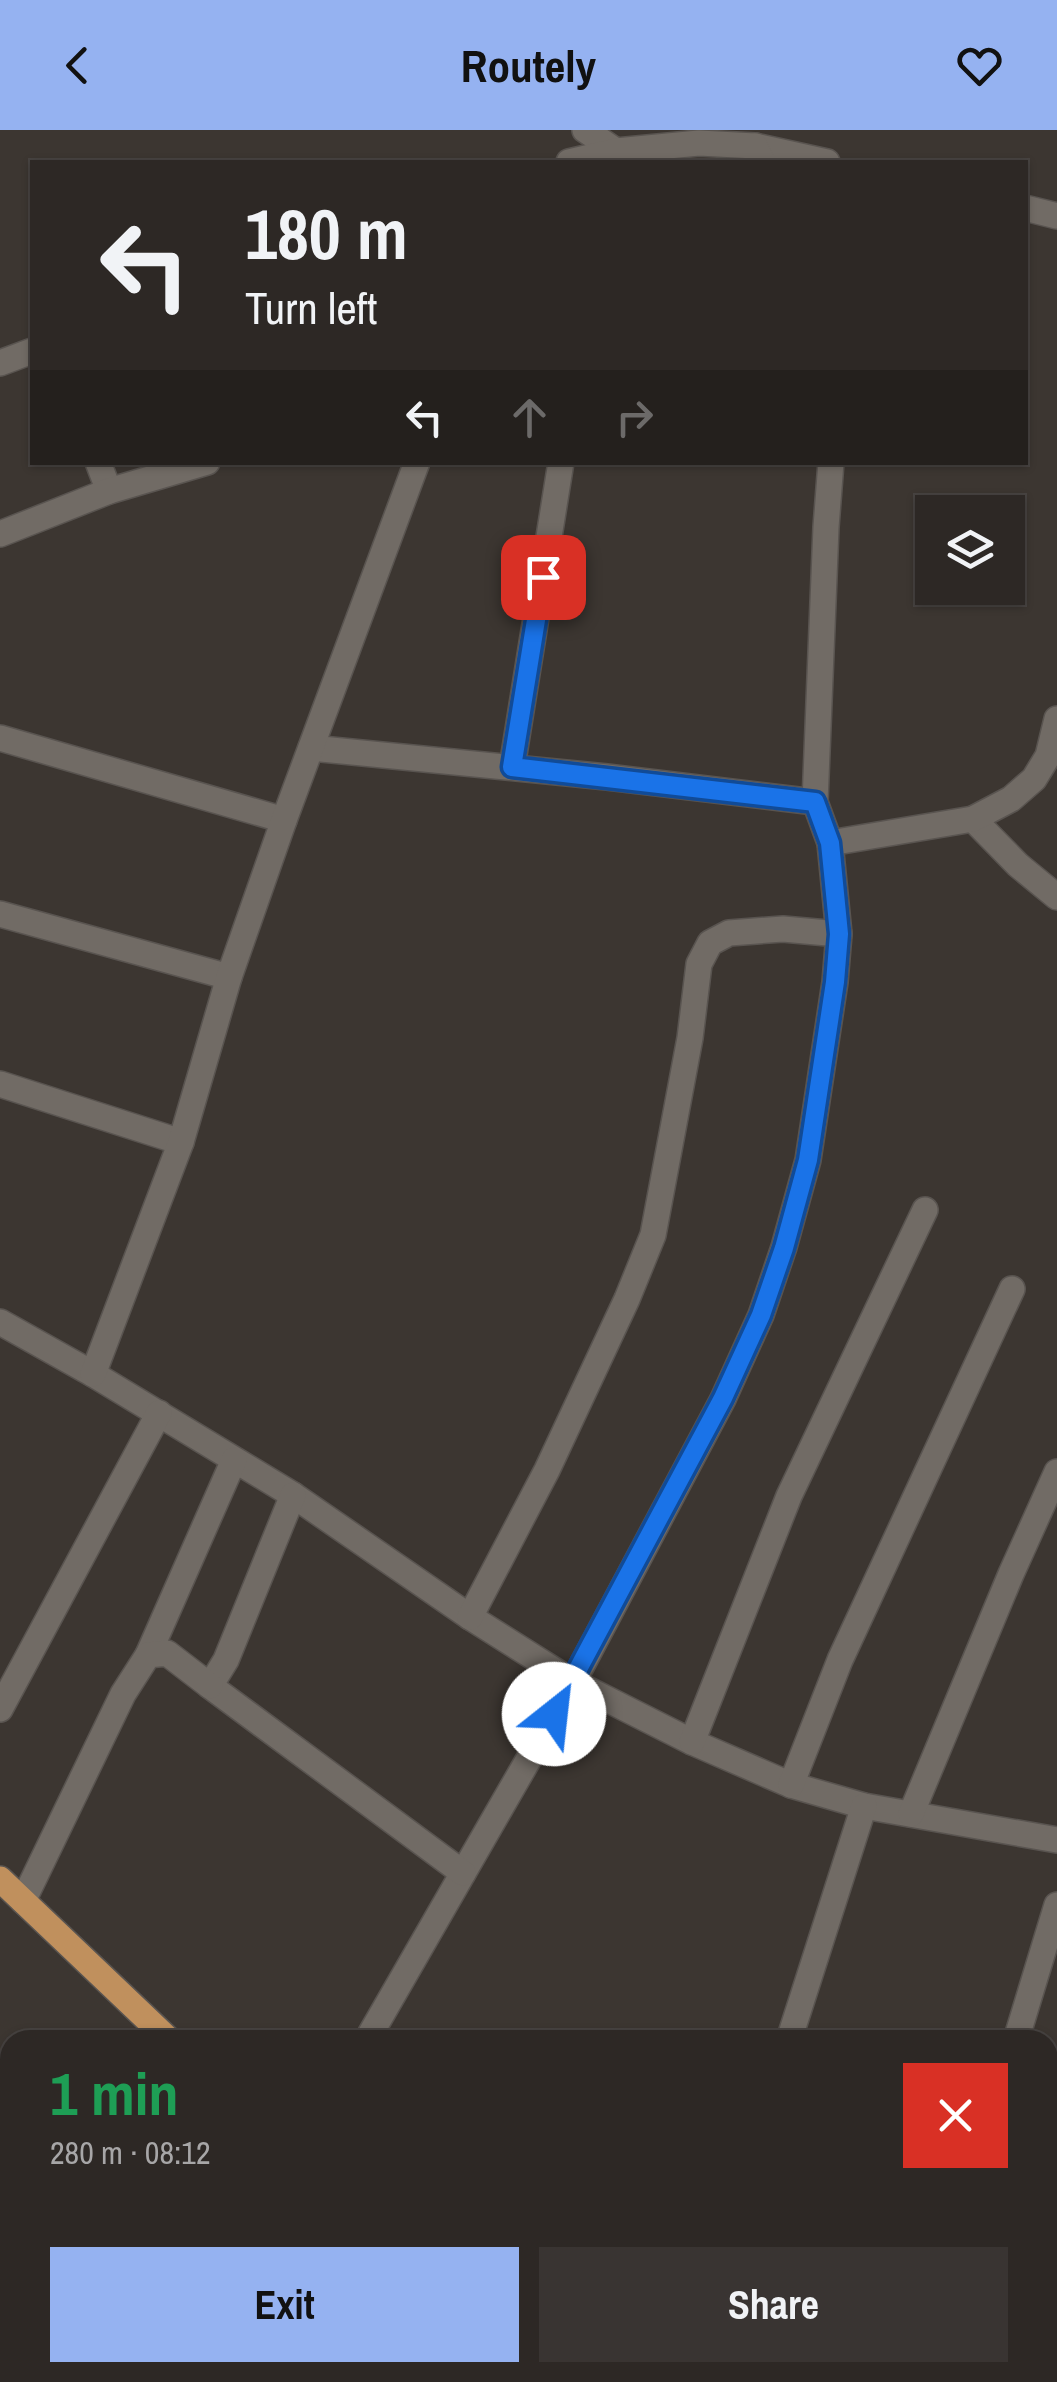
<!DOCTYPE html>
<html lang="en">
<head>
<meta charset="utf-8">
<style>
	body { margin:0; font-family:"Archivo Narrow",sans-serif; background:#393432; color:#f1f3f6; height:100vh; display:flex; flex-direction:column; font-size:38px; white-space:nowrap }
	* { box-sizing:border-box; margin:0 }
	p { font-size:32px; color:#a7a6a7 }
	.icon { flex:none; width:55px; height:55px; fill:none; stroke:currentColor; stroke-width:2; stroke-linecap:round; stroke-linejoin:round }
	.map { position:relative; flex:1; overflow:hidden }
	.sheet { position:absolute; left:0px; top:1900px; width:1058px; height:352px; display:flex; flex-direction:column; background:#2d2825; border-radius:30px 30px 0 0; box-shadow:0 2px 8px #0004,0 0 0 2px #484442 }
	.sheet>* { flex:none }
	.guide { position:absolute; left:30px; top:30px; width:998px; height:305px; border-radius:0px; box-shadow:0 2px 8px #0004,0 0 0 2px #484442; background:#2d2825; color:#f1f3f6; overflow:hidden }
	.controls { position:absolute; left:915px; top:365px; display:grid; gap:20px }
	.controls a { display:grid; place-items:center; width:110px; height:110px; border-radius:0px; background:#2d2825; box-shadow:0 2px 8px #0004,0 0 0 2px #484442; font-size:50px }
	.pin { position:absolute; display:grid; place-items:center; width:85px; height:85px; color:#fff; margin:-42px; border-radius:20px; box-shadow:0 5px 15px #0006 }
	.me { position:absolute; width:110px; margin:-55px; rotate:29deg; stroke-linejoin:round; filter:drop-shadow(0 0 8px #0008) }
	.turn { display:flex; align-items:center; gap:35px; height:210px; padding:0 50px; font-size:45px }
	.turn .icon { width:130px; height:130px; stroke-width:2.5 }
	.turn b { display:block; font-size:70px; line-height:85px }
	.lanes { display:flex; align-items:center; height:95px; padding:0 50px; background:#0003; justify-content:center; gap:50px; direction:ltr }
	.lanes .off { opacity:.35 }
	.round { display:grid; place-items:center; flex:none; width:105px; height:105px; border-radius:0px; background:#393432 }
	.overview { display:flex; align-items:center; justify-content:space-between; height:170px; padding:0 50px }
	h1 { font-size:60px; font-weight:700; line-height:75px; color:#1e9e55 }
	.button { display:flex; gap:20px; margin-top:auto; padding:20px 50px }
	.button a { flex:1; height:115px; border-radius:0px; background:#95b2f1; color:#111; font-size:40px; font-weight:700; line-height:115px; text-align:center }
	.button a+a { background:#393432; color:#f1f3f6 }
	header { display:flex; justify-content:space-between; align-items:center; height:130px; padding:0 50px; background:#95b2f1; color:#111; font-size:45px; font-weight:700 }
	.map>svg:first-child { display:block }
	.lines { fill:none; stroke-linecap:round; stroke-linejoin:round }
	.minor-casing { stroke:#595450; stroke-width:28 }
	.major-casing { stroke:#595450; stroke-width:28 }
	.minor { stroke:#716b65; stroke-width:25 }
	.major { stroke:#c0905d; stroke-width:25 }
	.route-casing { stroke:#114b97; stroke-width:25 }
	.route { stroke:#1a73e8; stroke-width:18 }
</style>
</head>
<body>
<header><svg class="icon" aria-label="back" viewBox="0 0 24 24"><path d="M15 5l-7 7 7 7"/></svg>Routely<svg class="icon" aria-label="heart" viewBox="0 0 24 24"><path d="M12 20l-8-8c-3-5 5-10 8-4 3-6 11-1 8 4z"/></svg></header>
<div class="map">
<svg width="1057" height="2252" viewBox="0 0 1057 2252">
	<rect width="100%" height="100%" fill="#3c3631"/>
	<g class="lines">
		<defs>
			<g id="minor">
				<path d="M 585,0 L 616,21"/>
				<path d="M 755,16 L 827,32"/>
				<path d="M 569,32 L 616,21 L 699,13 L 755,16 L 763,32"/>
				<path d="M 1025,78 L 1057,86"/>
				<path d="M 0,233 L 32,221"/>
				<path d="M 98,332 L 109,361"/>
				<path d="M 831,332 L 826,397 L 815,672 L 830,713 L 839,804 L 835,852 L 808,1030 L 784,1117 L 761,1185 L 723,1269 L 573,1552 L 692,1612 L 791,1655 L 864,1676 L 1057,1710"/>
				<path d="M 0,404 L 109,361 L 207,332"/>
				<path d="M 0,608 L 284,690"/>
				<path d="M 311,618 L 607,647 L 815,672"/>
				<path d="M 512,637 L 561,332"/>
				<path d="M 973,689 L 1018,735 L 1057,767"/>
				<path d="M 830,713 L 973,689 L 1011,669 L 1034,649 L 1048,626 L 1057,589"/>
				<path d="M 0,784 L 229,847"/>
				<path d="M 0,954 L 181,1012"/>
				<path d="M 0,1192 L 93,1244 L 293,1365 L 470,1487 L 573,1552 L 367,1910"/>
				<path d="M 93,1244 L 181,1012 L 229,847 L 284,690 L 417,332"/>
				<path d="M 293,1365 L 226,1530 L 210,1556 L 463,1743"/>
				<path d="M 470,1487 L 547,1340 L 627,1169 L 653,1105 L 690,908 L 699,834 L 710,813 L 729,803 L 783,799 L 839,804"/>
				<path d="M 148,1525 L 234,1330"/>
				<path d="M 0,1579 L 159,1283"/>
				<path d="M 692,1612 L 789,1366 L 925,1080"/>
				<path d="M 791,1655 L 840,1530 L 1012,1159"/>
				<path d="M 911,1684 L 1011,1444 L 1057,1342"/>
				<path d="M 23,1771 L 123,1564 L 148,1525 L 167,1523 L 210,1556"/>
				<path d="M 789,1910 L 864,1676"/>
				<path d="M 1016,1910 L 1057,1775"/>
				<path d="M 0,2087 L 10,2096"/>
				<path d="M 163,2242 L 173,2252"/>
				<path d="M 240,2252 L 249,2242"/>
				<path d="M 700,2252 L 702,2242"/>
				<path d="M 892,2252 L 897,2242"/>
				<path d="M 1049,2252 L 1057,2238"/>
			</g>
			<g id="major">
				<path d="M 0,1749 L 169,1910"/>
				<path d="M 529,2242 L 540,2252"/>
			</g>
		</defs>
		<use href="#minor" class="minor-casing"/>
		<use href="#major" class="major-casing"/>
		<use href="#minor" class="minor"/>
		<use href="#major" class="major"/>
	</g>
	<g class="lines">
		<defs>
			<path id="route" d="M 543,447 L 512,637 L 815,672 L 830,713 L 839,804 L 835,852 L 808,1030 L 784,1118 L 761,1185 L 723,1268 L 554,1584"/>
		</defs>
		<use href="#route" class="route-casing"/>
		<use href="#route" class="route"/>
	</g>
</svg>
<div class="controls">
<a><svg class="icon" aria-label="layers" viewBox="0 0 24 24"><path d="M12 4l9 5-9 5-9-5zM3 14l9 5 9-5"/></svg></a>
</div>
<div class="pin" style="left:543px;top:447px;background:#d93025"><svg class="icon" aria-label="arrive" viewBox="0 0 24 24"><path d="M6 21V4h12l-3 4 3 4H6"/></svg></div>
<svg class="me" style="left:554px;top:1584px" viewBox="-20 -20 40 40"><circle r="19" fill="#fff"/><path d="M0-13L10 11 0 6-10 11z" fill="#1a73e8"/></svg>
<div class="guide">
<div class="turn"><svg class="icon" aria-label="left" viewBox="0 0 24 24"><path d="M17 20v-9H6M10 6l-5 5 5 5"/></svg><div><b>180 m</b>Turn left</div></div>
<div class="lanes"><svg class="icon" aria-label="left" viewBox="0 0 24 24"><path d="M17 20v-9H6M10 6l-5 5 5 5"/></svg><svg class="icon off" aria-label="ahead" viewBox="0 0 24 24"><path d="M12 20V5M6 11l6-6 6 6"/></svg><svg class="icon off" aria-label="right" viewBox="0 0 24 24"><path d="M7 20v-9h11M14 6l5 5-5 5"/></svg></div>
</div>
<section class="sheet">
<div class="overview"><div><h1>1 min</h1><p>280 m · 08:12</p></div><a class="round" style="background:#d93025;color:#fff"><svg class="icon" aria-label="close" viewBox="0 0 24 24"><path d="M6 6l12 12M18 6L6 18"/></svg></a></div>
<div class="button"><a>Exit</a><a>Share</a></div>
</section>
</div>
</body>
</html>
